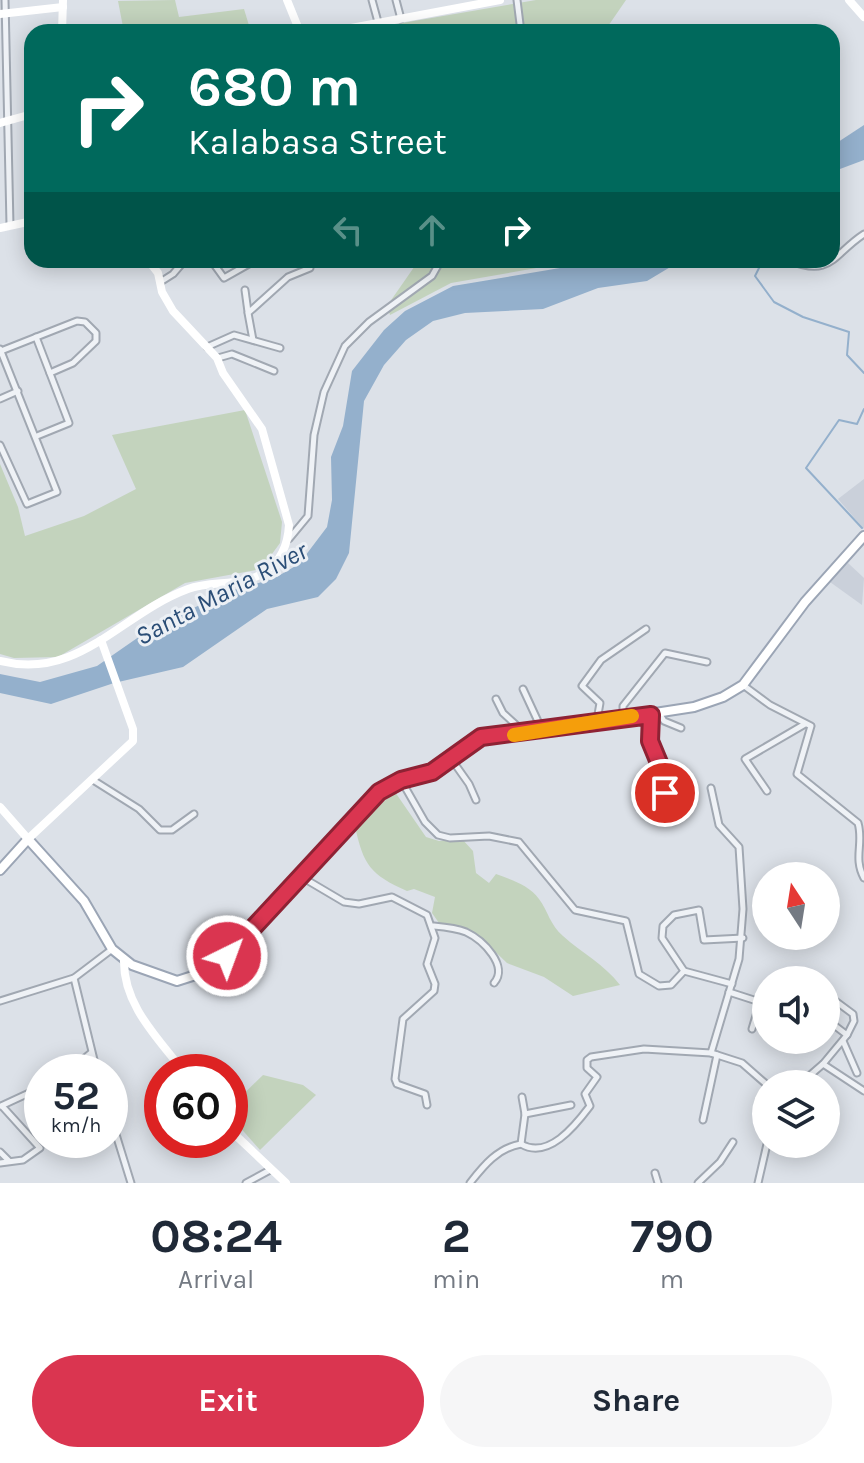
<!DOCTYPE html>
<html lang="en">
<head>
<meta charset="utf-8">
<style>
	body { margin:0; font-family:Karla,sans-serif; background:#f6f6f7; color:#1f2937; height:100vh; display:flex; flex-direction:column; font-size:30px; white-space:nowrap }
	* { box-sizing:border-box; margin:0 }
	p { font-size:26px; color:#747a83 }
	.icon { flex:none; width:44px; height:44px; fill:none; stroke:currentColor; stroke-width:2; stroke-linecap:round; stroke-linejoin:round }
	.map { position:relative; height:1183px; overflow:hidden }
	.panel { display:flex; flex-direction:column; background:#fff; flex:1 }
	.panel>* { flex:none }
	.hud { position:absolute; left:24px; top:24px; width:816px; height:244px; border-radius:24px; box-shadow:0 4px 20px #0003; background:#00695c; color:#fff; overflow:hidden }
	.needle { width:52px; rotate:348deg }
	.controls { position:absolute; left:752px; top:862px; display:grid; gap:16px }
	.controls a { display:grid; place-items:center; width:88px; height:88px; border-radius:50%; background:#fff; box-shadow:0 4px 20px #0003; font-size:40px }
	.speed { position:absolute; left:24px; top:1054px; display:flex; gap:16px; font-size:40px; font-weight:700; text-align:center }
	.speed>* { display:grid; place-content:center; width:104px; height:104px; border-radius:50%; background:#fff; box-shadow:0 4px 20px #0003; line-height:1 }
	.speed small { font-size:20px; font-weight:400 }
	.speed .limit { border:12px solid #d22; background:#fff; color:#111 }
	.pin { position:absolute; display:grid; place-items:center; width:68px; height:68px; color:#fff; margin:-34px; border:4px solid #fff; border-radius:50%; box-shadow:0 2px 8px #0007 }
	.me { position:absolute; width:88px; margin:-44px; rotate:42deg; stroke-linejoin:round; filter:drop-shadow(0 0 6px #0008) }
	.turn { display:flex; align-items:center; gap:28px; height:168px; padding:0 32px; font-size:36px }
	.turn .icon { width:104px; height:104px; stroke-width:2.5 }
	.turn b { display:block; font-size:56px; line-height:68px }
	.lanes { display:flex; align-items:center; height:76px; padding:0 32px; background:#0003; justify-content:center; gap:40px; direction:ltr }
	.lanes .off { opacity:.35 }
	.eta { display:flex; justify-content:space-evenly; align-items:center; height:136px; text-align:center }
	.eta b { font-size:48px; font-weight:700; line-height:56px }
	.button { display:flex; gap:16px; margin-top:auto; padding:16px 32px }
	.button a { flex:1; height:92px; border-radius:48px; background:#da3550; color:#fff; font-size:32px; font-weight:700; line-height:92px; text-align:center }
	.button a+a { background:#f6f6f7; color:#1f2937 }
	.map>svg:first-child { display:block }
	.built { fill:#cad0da }
	.green { fill:#c3d3bd }
	.water { fill:#94b0cc }
	.lines { fill:none; stroke-linecap:round; stroke-linejoin:round }
	.stream { stroke:#94b0cc; stroke-width:2 }
	.street-casing { stroke:#a1a8b2; stroke-width:9 }
	.primary-casing { stroke:#9ba5b5; stroke-width:12 }
	.street { stroke:#eff2f6; stroke-width:5 }
	.secondary { stroke:#fff; stroke-width:8 }
	.primary { stroke:#fff; stroke-width:8 }
	.route-casing { stroke:#8e2234; stroke-width:20 }
	.route { stroke:#da3550; stroke-width:14 }
	.slow { stroke:#f59e0b; stroke-width:14 }
	.labels { text-anchor:middle; stroke-width:6; stroke-linejoin:round; paint-order:stroke }
	.water-label { font-size:26px; font-style:italic; fill:#2b4e77; stroke:#ecf0f5 }
</style>
</head>
<body>
<div class="map">
<svg width="864" height="1183" viewBox="0 0 864 1183">
	<rect width="100%" height="100%" fill="#dce1e8"/>
	<g class="built">
		<path d="M 864,479 L 864,529 L 838,499 Z"/>
		<path d="M 848,563 L 864,578 L 862,605 L 830,582 Z"/>
	</g>
	<g class="green">
		<path d="M 175,0 L 179,17 L 244,9 L 251,32 L 215,32 L 214,28 L 214,32 L 124,32 L 118,1 Z"/>
		<path d="M 536,0 L 626,0 L 604,32 L 350,32 Z"/>
		<path d="M 419,260 L 582,260 L 451,283 L 390,315 L 387,306 Z"/>
		<path d="M 245,410 L 282,522 L 280,543 L 261,569 L 185,583 L 58,657 L 14,658 L 0,654 L 0,464 L 18,507 L 25,536 L 84,516 L 136,489 L 112,435 Z"/>
		<path d="M 395,792 L 426,837 L 439,841 L 462,839 L 473,851 L 476,873 L 489,883 L 496,874 C 512,880 529,885 539,899 C 548,911 550,925 563,936 C 582,953 604,964 620,985 L 573,996 L 544,977 L 507,963 L 483,940 L 463,927 L 439,923 L 432,913 L 435,897 L 414,889 L 407,891 C 371,875 363,865 355,826 Z"/>
		<path d="M 263,1075 L 303,1085 L 316,1095 L 260,1150 L 230,1116 L 230,1107 Z"/>
	</g>
	<g class="water">
		<path d="M 864,125 L 864,160 L 832,172 L 832,146 Z"/>
		<path d="M 632,260 L 682,260 L 647,281 L 598,288 L 543,309 L 465,313 L 433,321 L 406,340 L 384,365 L 364,401 L 349,553 L 336,579 L 318,597 L 267,609 L 183,667 L 114,683 L 51,704 L 0,693 L 0,674 L 40,682 L 97,666 L 156,625 L 233,590 L 273,579 L 299,564 L 327,527 L 332,500 L 331,457 L 343,426 L 352,371 L 384,330 L 405,311 L 453,286 L 560,268 Z"/>
	</g>
	<g class="lines">
		<g class="stream">
			<path d="M 763,260 L 755,276 L 774,302 L 803,317 L 849,332 L 847,355 L 864,373"/>
			<path d="M 862,528 L 806,468 L 839,420 L 857,424 L 864,409"/>
		</g>
		<defs>
			<g id="street">
				<path d="M 5,0 L 10,225"/>
				<path d="M 372,0 L 378,22"/>
				<path d="M 396,0 L 401,19"/>
				<path d="M 517,0 L 521,32"/>
				<path d="M 211,260 L 224,278 L 256,260"/>
				<path d="M 788,260 C 832,278 833,254 864,234"/>
				<path d="M 162,281 L 173,274 L 185,260"/>
				<path d="M 245,290 L 248,312"/>
				<path d="M 36,337 L 69,423 L 37,436"/>
				<path d="M 253,340 L 248,313 L 288,277 L 310,268"/>
				<path d="M 207,347 L 234,335 L 280,348"/>
				<path d="M 0,349 L 57,492 L 27,504 L 0,445"/>
				<path d="M 1,351 L 77,321 L 85,322 L 96,333 L 96,341 L 73,363 L 50,373"/>
				<path d="M 218,358 L 232,354 L 274,371"/>
				<path d="M 0,399 L 18,391"/>
				<path d="M 289,539 L 308,516 L 314,435 L 324,392 L 345,346 L 369,322 L 432,276 L 441,260"/>
				<path d="M 743,685 L 770,705 L 811,726 L 797,774 L 858,823 C 864,843 853,858 864,878"/>
				<path d="M 523,689 L 542,730"/>
				<path d="M 496,699 L 503,713 L 525,733"/>
				<path d="M 659,713 L 664,721 L 681,728"/>
				<path d="M 651,715 L 650,741 L 662,770 L 666,805"/>
				<path d="M 623,717 L 623,706 L 665,653 L 707,662"/>
				<path d="M 597,720 L 600,703 L 582,686 L 601,660 L 646,629"/>
				<path d="M 452,760 L 469,784 L 476,800"/>
				<path d="M 93,780 L 139,809 L 160,830 L 172,830 L 194,814"/>
				<path d="M 401,780 L 425,822 L 438,835 L 450,838 L 489,836 L 519,842 L 575,910 L 626,921 L 639,974 L 659,986 L 671,985 L 684,971 L 662,938 L 663,926 L 674,915 L 699,910 L 704,940 L 743,938"/>
				<path d="M 711,788 L 719,825 L 739,847 L 743,909 L 739,959 L 711,1053"/>
				<path d="M 767,791 L 745,759 L 805,724"/>
				<path d="M 300,876 L 344,902 L 359,904 L 392,897 L 427,915 L 435,938 L 427,964 L 435,984 L 434,991 L 403,1019 L 395,1079 L 397,1084 L 425,1094 L 427,1105"/>
				<path d="M 433,926 C 444,927 456,928 466,932 C 483,940 509,966 494,983"/>
				<path d="M 684,971 L 732,984"/>
				<path d="M 74,978 L 97,1072"/>
				<path d="M 729,992 L 760,1002 L 752,1029"/>
				<path d="M 826,994 L 853,1014 L 854,1021 L 847,1035"/>
				<path d="M 0,1001 L 74,978 L 111,950"/>
				<path d="M 843,1041 L 857,1073"/>
				<path d="M 823,1064 L 847,1035 L 826,1019"/>
				<path d="M 68,1072 L 91,1053"/>
				<path d="M 800,1084 L 823,1064 L 864,1091"/>
				<path d="M 1,1106 L 42,1087"/>
				<path d="M 525,1114 L 571,1105"/>
				<path d="M 110,1115 L 131,1183"/>
				<path d="M 703,1120 L 717,1055"/>
				<path d="M 521,1144 L 525,1114 L 522,1097"/>
				<path d="M 0,1152 L 9,1161"/>
				<path d="M 0,1163 L 23,1160 L 40,1148 L 2,1106"/>
				<path d="M 655,1173 L 658,1183"/>
				<path d="M 246,1183 L 270,1170"/>
				<path d="M 470,1183 C 484,1165 498,1148 521,1144 C 548,1160 575,1126 590,1106 L 585,1094 L 597,1077 L 587,1068 L 587,1060 L 591,1057 L 644,1049 L 711,1053 L 742,1063 L 766,1084"/>
				<path d="M 698,1183 L 720,1162 L 733,1142"/>
				<path d="M 758,1183 L 767,1144"/>
			</g>
			<path id="primary" d="M 0,870 L 28,839 L 84,901 L 112,949 L 132,965 L 177,981 L 202,973 L 227,956 L 379,792 L 401,780 L 432,772 L 481,737 L 506,736 L 694,707 L 723,697 L 743,685 L 805,602 L 864,536"/>
		</defs>
		<use href="#street" class="street-casing"/>
		<use href="#primary" class="primary-casing"/>
		<use href="#street" class="street"/>
		<g class="secondary">
			<path d="M 287,0 L 300,32"/>
			<path d="M 849,0 L 864,17"/>
			<path d="M 0,14 L 63,7"/>
			<path d="M 62,32 L 63,0"/>
			<path d="M 330,32 L 500,0"/>
			<path d="M 0,123 L 32,114"/>
			<path d="M 0,228 L 32,221"/>
			<path d="M 0,661 C 79,681 120,614 188,589 C 212,580 243,587 265,572 C 281,561 288,544 289,525 L 262,429 L 223,373 L 217,358 L 173,311 L 162,292 L 158,273 L 148,260"/>
			<path d="M 0,807 L 28,839 L 133,741 L 133,729 L 101,640"/>
			<path d="M 124,960 C 123,1005 158,1038 184,1072"/>
			<path d="M 230,1130 L 286,1183"/>
		</g>
		<use href="#primary" class="primary"/>
	</g>
	<g class="lines">
		<defs>
			<path id="route" d="M 227,956 L 379,792 L 401,780 L 432,772 L 481,737 L 651,715 L 650,741 L 662,770 L 665,793"/>
		</defs>
		<use href="#route" class="route-casing"/>
		<use href="#route" class="route"/>
		<path class="slow" d="M 514,735 L 632,716"/>
	</g>
	<g class="labels">
		<g class="water-label">
			<text transform="translate(221 593) rotate(-28)" y="9">Santa Maria River</text>
		</g>
	</g>
</svg>
<div class="controls">
<a><svg class="needle" viewBox="-14 -14 28 28"><path d="M0-13l5 13h-10z" fill="#e53935"/><path d="M0 13l5-13h-10z" fill="#747a83"/></svg></a>
<a><svg class="icon" aria-label="sound" viewBox="0 0 24 24"><path d="M4 9h4l5-4v14l-5-4H4zM17 9q2 3 0 6"/></svg></a>
<a><svg class="icon" aria-label="layers" viewBox="0 0 24 24"><path d="M12 4l9 5-9 5-9-5zM3 14l9 5 9-5"/></svg></a>
</div>
<div class="speed"><div>52<small>km/h</small></div><div class="limit">60</div></div>
<div class="pin" style="left:665px;top:793px;background:#d93025"><svg class="icon" aria-label="arrive" viewBox="0 0 24 24"><path d="M6 21V4h12l-3 4 3 4H6"/></svg></div>
<svg class="me" style="left:227px;top:956px" viewBox="-20 -20 40 40"><circle r="17" fill="#da3550" stroke="#fff" stroke-width="3"/><path d="M0-11L8 9 0 5-8 9z" fill="#fff"/></svg>
<div class="hud">
<div class="turn"><svg class="icon" aria-label="right" viewBox="0 0 24 24"><path d="M7 20v-9h11M14 6l5 5-5 5"/></svg><div><b>680 m</b>Kalabasa Street</div></div>
<div class="lanes"><svg class="icon off" aria-label="left" viewBox="0 0 24 24"><path d="M17 20v-9H6M10 6l-5 5 5 5"/></svg><svg class="icon off" aria-label="ahead" viewBox="0 0 24 24"><path d="M12 20V5M6 11l6-6 6 6"/></svg><svg class="icon" aria-label="right" viewBox="0 0 24 24"><path d="M7 20v-9h11M14 6l5 5-5 5"/></svg></div>
</div>
</div>
<section class="panel">
<div class="eta">
<div><b>08:24</b><p>Arrival</p></div>
<div><b>2</b><p>min</p></div>
<div><b>790</b><p>m</p></div>
</div>
<div class="button"><a>Exit</a><a>Share</a></div>
</section>
</body>
</html>
